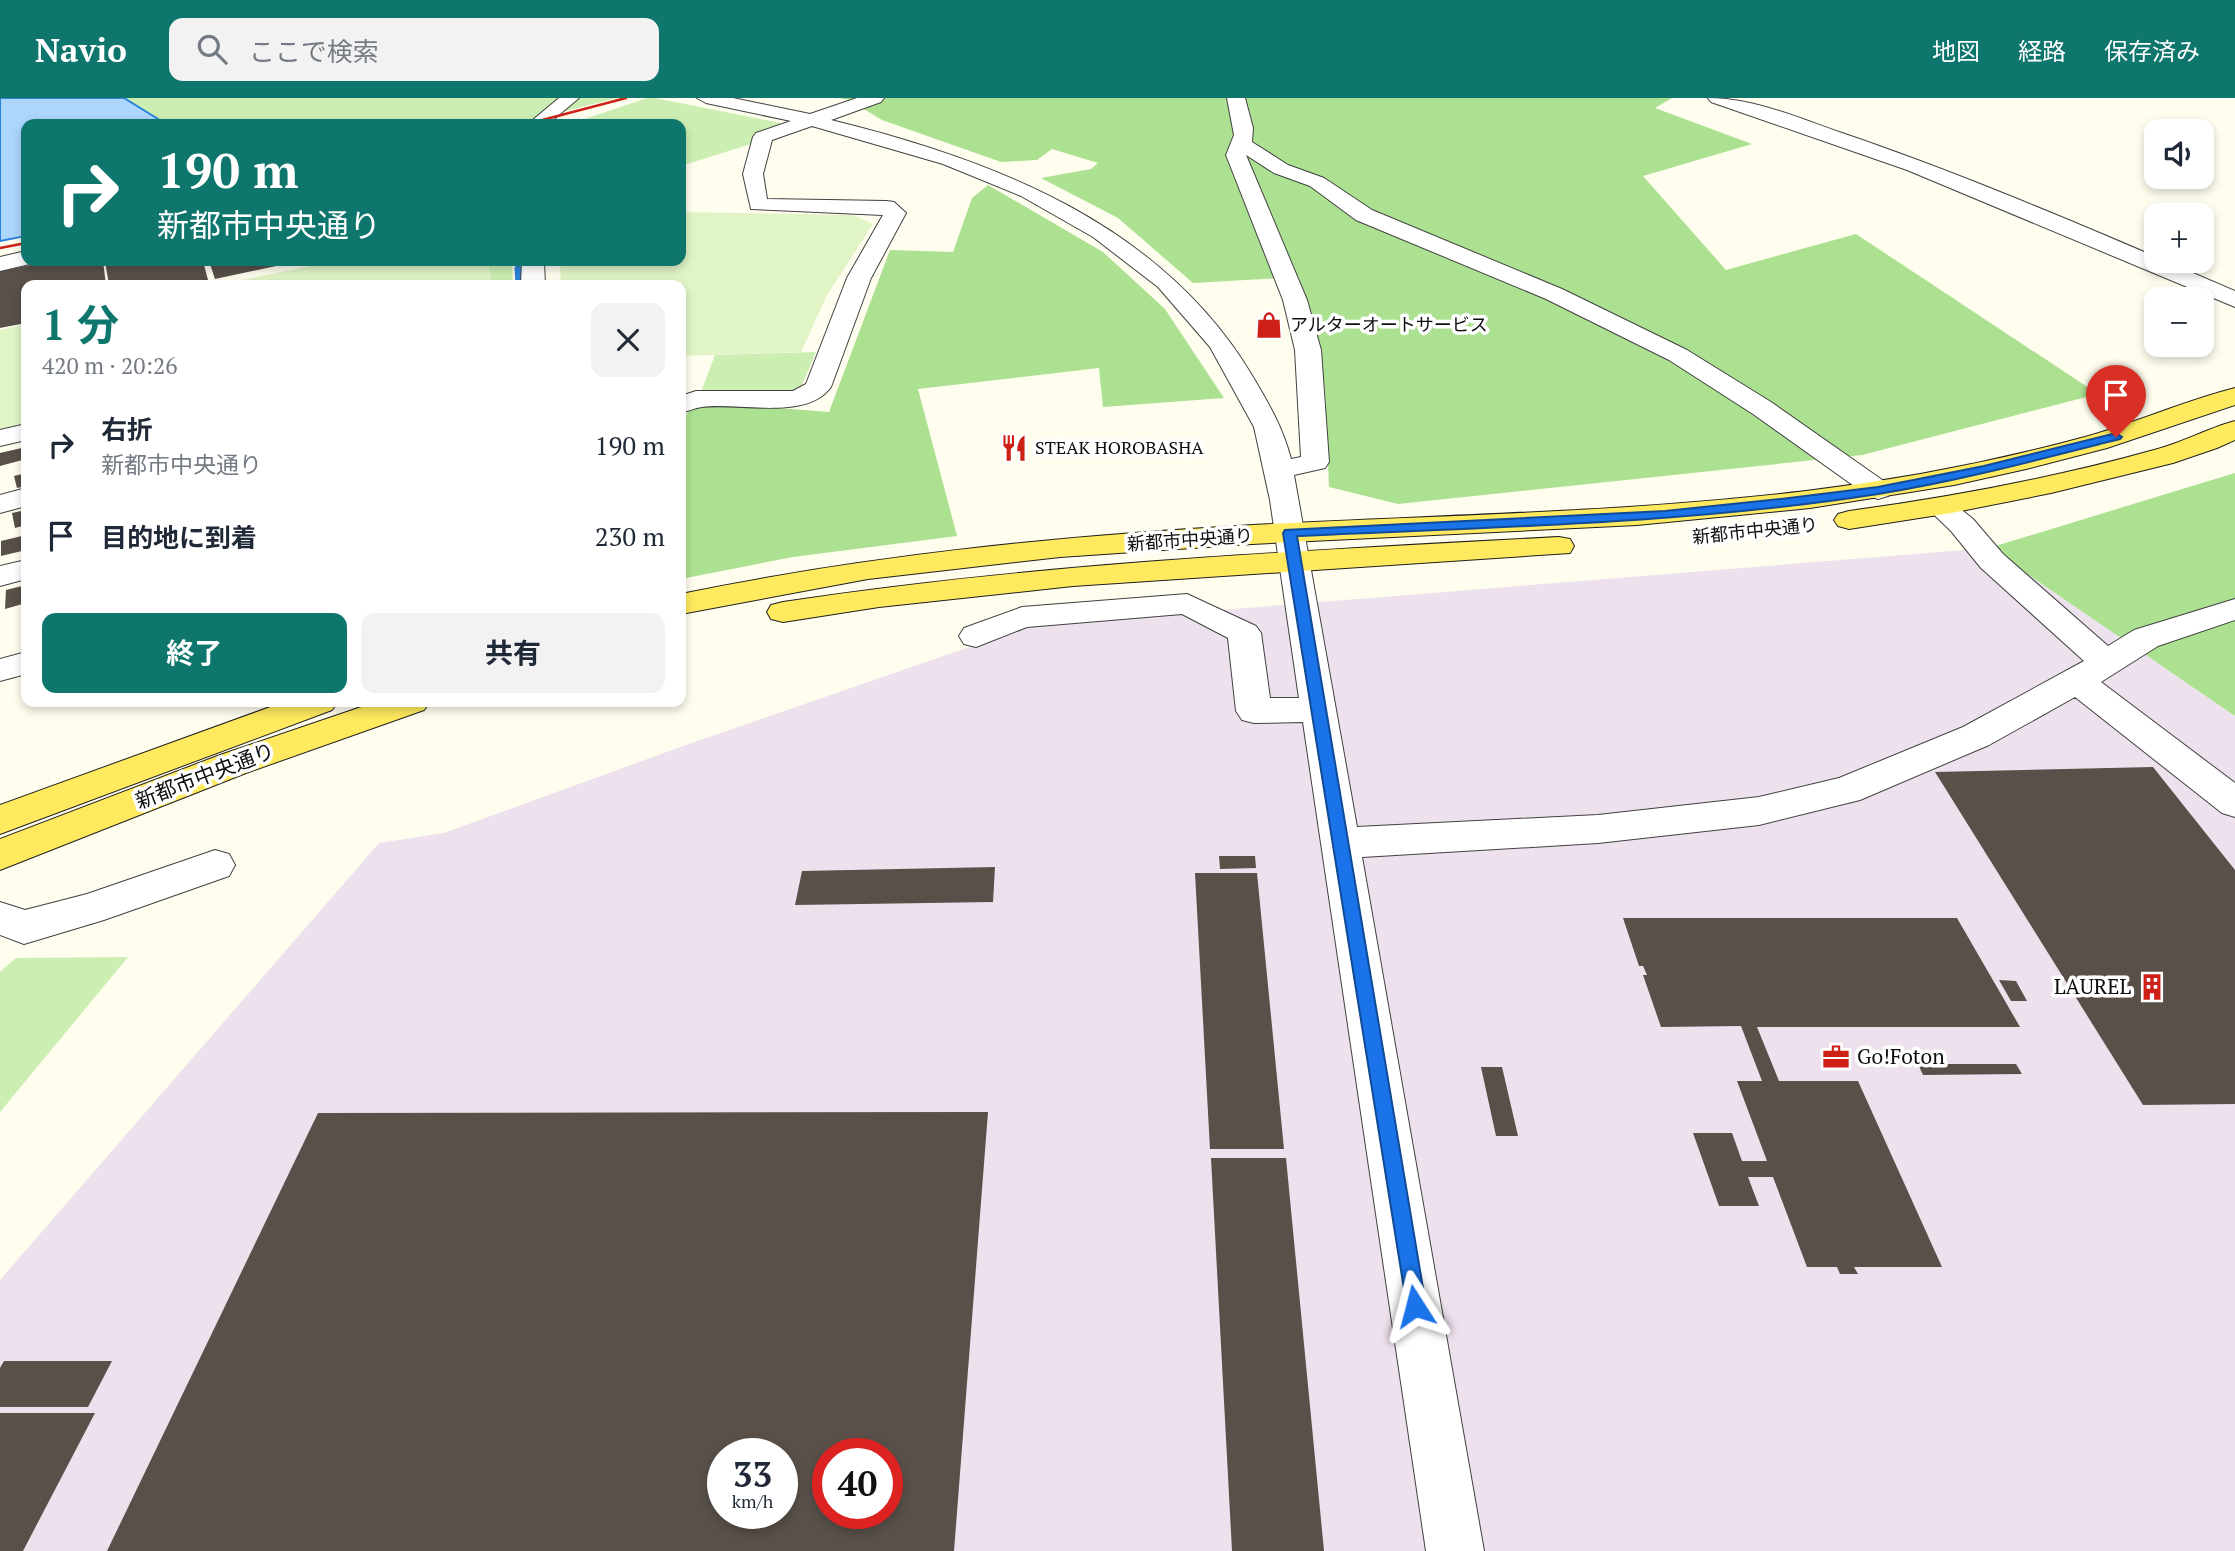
<!DOCTYPE html>
<html lang="ja">
<head>
<meta charset="utf-8">
<style>
	body { margin:0; font-family:"PT Serif","Noto Sans JP",serif; background:#f2f2f3; color:#1f2937; height:100vh; display:flex; flex-direction:column; font-size:26px; white-space:nowrap }
	* { box-sizing:border-box; margin:0 }
	p { font-size:23px; color:#747a83 }
	.icon { flex:none; width:38px; height:38px; fill:none; stroke:currentColor; stroke-width:2; stroke-linecap:round; stroke-linejoin:round }
	.map { position:relative; flex:1; overflow:hidden }
	.drawer { position:absolute; left:21px; top:182px; width:665px; height:427px; display:flex; flex-direction:column; background:#fff; border-radius:14px; box-shadow:0 4px 10px #0003 }
	.drawer>* { flex:none }
	.banner { position:absolute; left:21px; top:21px; width:665px; height:147px; border-radius:14px; box-shadow:0 4px 10px #0003; background:#0f766e; color:#fff; overflow:hidden }
	.controls { position:absolute; left:2144px; top:21px; display:grid; gap:14px }
	.controls a { display:grid; place-items:center; width:70px; height:70px; border-radius:14px; background:#fff; box-shadow:0 4px 10px #0003; font-size:35px }
	.speed { position:absolute; left:707px; top:1340px; display:flex; gap:14px; font-size:35px; font-weight:700; text-align:center }
	.speed>* { display:grid; place-content:center; width:91px; height:91px; border-radius:50%; background:#fff; box-shadow:0 4px 10px #0003; line-height:1 }
	.speed small { font-size:18px; font-weight:400 }
	.speed .limit { border:10px solid #d22; background:#fff; color:#111 }
	.pin { position:absolute; display:grid; place-items:center; width:60px; height:60px; color:#fff; margin:-72px -30px; border-radius:50% 50% 50% 0; rotate:-45deg; box-shadow:0 0 7px #0007 }
	.pin .icon { rotate:45deg }
	.me { position:absolute; width:77px; margin:-38px; rotate:351deg; stroke-linejoin:round; filter:drop-shadow(0 0 5px #0008) }
	.turn { display:flex; align-items:center; gap:24px; height:147px; padding:0 21px; font-size:32px }
	.turn .icon { width:91px; height:91px; stroke-width:2.5 }
	.turn b { display:block; font-size:49px; line-height:60px }
	.round { display:grid; place-items:center; flex:none; width:74px; height:74px; border-radius:14px; background:#f2f2f3 }
	.summary { display:flex; align-items:center; justify-content:space-between; height:119px; padding:0 21px }
	h1 { font-size:42px; font-weight:700; line-height:52px; color:#0f766e }
	.primary-button { display:flex; gap:14px; margin-top:auto; padding:14px 21px }
	.primary-button a { flex:1; height:80px; border-radius:14px; background:#0f766e; color:#fff; font-size:28px; font-weight:700; line-height:80px; text-align:center }
	.primary-button a+a { background:#f2f2f3; color:#1f2937 }
	ul { padding:0; list-style:none }
	li { display:flex; align-items:center; gap:21px; height:91px; padding:0 21px }
	li div { flex:1 }
	li b { display:block; font-size:26px }
	li em { font-style:normal }
	header { display:flex; align-items:center; gap:42px; box-sizing:border-box; height:98px; padding:0 35px; background:#0f766e; color:#fff }
	header strong { font-size:33px }
	nav { display:flex; gap:38px; margin-inline-start:auto; font-size:24px }
	.search { width:490px; height:63px; background:#f2f2f3; display:flex; align-items:center; gap:18px; box-sizing:border-box; padding:0 24px; border-radius:14px; color:#747a83; font-size:26px }
	.map>svg:first-child { display:block }
	.industrial { fill:#ede1ed; fill-rule:evenodd }
	.green { fill:#cceeb3 }
	.forest { fill:#ace191 }
	.pitch { fill:#e0f4c6 }
	.water { fill:#add6fd; stroke:#2c83db; stroke-width:2 }
	.lines { fill:none; stroke-linecap:round; stroke-linejoin:round }
	.stream-far1 { stroke:#2c83db; stroke-width:5 }
	.stream { stroke:#2c83db; stroke-width:7 }
	.building { fill:#585049; fill-rule:evenodd }
	.minor-casing { stroke:#414141; stroke-width:2 }
	.major-casing { stroke:#1f1f1f; stroke-width:2 }
	.minor { fill:#fff; fill-rule:evenodd }
	.major { fill:#ffe95e; fill-rule:evenodd }
	.rail { stroke:#cd2117; stroke-width:2.5 }
	.route { fill:#1a73e8; stroke:#114b97; stroke-width:2 }
	.labels { text-anchor:middle; stroke-width:7; stroke-linejoin:round; paint-order:stroke }
	.far-poi-label { font-size:18px; fill:#0e0e0e; stroke:#fff; text-anchor:start }
	.far-street-label { font-size:18px; fill:#0e0e0e; stroke:#fff }
	.street-label { font-size:21px; fill:#0e0e0e; stroke:#fff }
	.poi-label { font-size:21px; fill:#0e0e0e; stroke:#fff; text-anchor:end }
</style>
</head>
<body>
<header>
<strong>Navio</strong>
<div class="search"><svg class="icon" aria-label="search" viewBox="0 0 24 24"><circle cx="10" cy="10" r="6"/><path d="M15 15l6 6"/></svg>ここで検索</div>
<nav><a>地図</a><a>経路</a><a>保存済み</a></nav>
</header>
<div class="map">
<svg width="2235" height="1453" viewBox="0 0 2235 1453">
	<rect width="100%" height="100%" fill="#fffdee"/>
	<path class="industrial" d="M 1989,450 L 2235,618 L 2235,1453 L 0,1453 L 0,1182 L 379,745 L 444,735 L 686,647 L 1001,538 L 1023,526 L 1184,515 ZM 723,1356 L 782,1356 L 782,1416 L 723,1416 ZM 828,1356 L 887,1356 L 887,1416 L 828,1416 Z"/>
	<g class="green">
		<path d="M 124,0 L 617,0 L 514,26 L 166,26 Z"/>
		<path d="M 647,0 L 655,0 L 786,26 L 754,45 L 681,68 L 681,26 L 570,26 Z"/>
		<path d="M 488,163 L 512,163 L 513,187 L 491,187 Z"/>
		<path d="M 816,254 L 800,292 L 701,294 L 715,257 Z"/>
		<path d="M 128,859 L 0,1014 L 0,874 L 16,860 Z"/>
	</g>
	<g class="forest">
		<path d="M 839,0 L 1672,0 L 1655,10 L 1752,46 L 1643,78 L 1726,172 L 1856,136 L 2098,296 L 1862,357 L 1398,406 L 1329,389 L 1325,291 L 1299,179 L 1193,185 L 1118,120 L 1041,80 L 1091,71 L 1098,65 L 1052,51 L 1037,62 L 1001,64 L 882,22 L 849,2 Z"/>
		<path d="M 988,87 L 1103,154 L 1165,211 L 1224,300 L 1103,309 L 1099,270 L 918,291 L 957,438 L 793,459 L 681,481 L 681,323 L 692,310 L 739,307 L 829,314 L 890,152 L 953,154 L 972,100 Z"/>
		<path d="M 2235,375 L 2235,618 L 1989,450 Z"/>
	</g>
	<g class="pitch">
		<path d="M 681,114 L 853,117 L 873,126 L 827,197 L 801,254 L 681,258 L 681,187 L 561,187 L 560,163 L 681,163 Z"/>
		<path d="M 336,163 L 488,163 L 491,187 L 217,187 Z"/>
		<path d="M 26,226 L 26,330 L 0,336 L 0,232 Z"/>
	</g>
	<path class="water" d="M 0,0 L 124,0 L 166,26 L 26,26 L 26,138 L 0,143 Z"/>
	<g class="lines">
		<path class="stream-far1" d="M 518,163 L 518,173"/>
		<path class="stream" d="M 518,171 L 519,187"/>
	</g>
	<g class="building">
		<path d="M 52,163 L 103,163 L 106,187 L 26,187 L 26,225 L 0,230 L 0,173 Z"/>
		<path d="M 105,163 L 203,163 L 208,182 L 185,187 L 109,187 Z"/>
		<path d="M 209,163 L 295,163 L 295,164 L 215,181 Z"/>
		<path d="M 26,349 L 26,361 L 0,368 L 0,355 Z"/>
		<path d="M 26,375 L 26,388 L 17,390 L 14,378 Z"/>
		<path d="M 26,412 L 26,427 L 15,430 L 12,415 Z"/>
		<path d="M 26,437 L 26,452 L 1,458 L 1,443 Z"/>
		<path d="M 26,487 L 26,505 L 5,511 L 6,492 Z"/>
		<path d="M 2153,669 L 2235,772 L 2235,1006 L 2143,1007 L 1935,674 Z"/>
		<path d="M 1219,758 L 1255,758 L 1256,770 L 1220,771 Z"/>
		<path d="M 995,769 L 993,804 L 795,807 L 802,773 Z"/>
		<path d="M 1195,775 L 1257,775 L 1284,1051 L 1210,1051 Z"/>
		<path d="M 1623,820 L 1957,820 L 2020,929 L 1757,929 L 1779,983 L 1858,983 L 1942,1169 L 1854,1169 L 1858,1176 L 1840,1176 L 1837,1169 L 1807,1169 L 1773,1079 L 1748,1079 L 1759,1108 L 1719,1108 L 1693,1035 L 1732,1035 L 1742,1063 L 1767,1063 L 1737,983 L 1762,983 L 1741,928 L 1661,929 L 1643,877 L 1647,877 L 1643,868 L 1639,868 Z"/>
		<path d="M 1999,882 L 2016,883 L 2027,903 L 2011,903 Z"/>
		<path d="M 1918,966 L 2016,966 L 2022,976 L 1923,977 Z"/>
		<path d="M 1481,969 L 1502,969 L 1518,1038 L 1496,1038 Z"/>
		<path d="M 988,1014 L 954,1453 L 107,1453 L 318,1015 ZM 723,1356 L 782,1356 L 782,1416 L 723,1416 ZM 828,1356 L 887,1356 L 887,1416 L 828,1416 Z"/>
		<path d="M 1211,1060 L 1286,1060 L 1324,1453 L 1232,1453 Z"/>
		<path d="M 4,1263 L 112,1263 L 88,1309 L 0,1309 L 0,1270 Z"/>
		<path d="M 0,1315 L 95,1315 L 23,1453 L 0,1453 Z"/>
	</g>
	<g class="lines">
		<defs>
			<g id="minor">
				<path d="M 559,0 L 579,0 L 548,26 L 528,26 Z"/>
				<path d="M 697,0 L 733,0 L 810,16 L 857,0 L 884,0 L 881,4 L 831,22 C 995,62 1163,127 1253,279 C 1269,306 1283,330 1291,361 L 1301,359 L 1295,252 L 1283,202 L 1226,57 L 1234,37 L 1227,0 L 1245,0 L 1253,30 L 1252,44 L 1288,67 L 1324,80 L 1372,112 L 1562,191 L 1687,252 L 1771,304 L 1888,386 L 1893,392 L 1888,398 L 1878,401 L 1868,398 L 1753,316 L 1669,262 L 1546,201 L 1356,122 L 1310,88 L 1274,75 L 1246,57 L 1307,202 L 1321,252 L 1329,364 L 1325,370 L 1294,377 L 1357,729 L 1598,717 L 1759,699 L 1839,680 L 1963,629 L 2084,563 L 1981,470 L 1951,433 L 1927,410 L 1932,404 L 1942,401 L 1952,404 L 1973,421 L 2003,456 L 2108,548 L 2134,532 L 2235,501 L 2235,522 L 2158,548 L 2101,584 L 2235,685 L 2235,719 L 2222,715 L 2075,599 L 1989,647 L 1860,702 L 1759,727 L 1598,745 L 1362,759 L 1484,1453 L 1426,1453 L 1303,624 L 1254,625 L 1242,622 L 1236,613 L 1228,540 L 1182,516 L 1027,529 L 976,549 L 964,546 L 959,538 L 964,530 L 1022,509 L 1187,496 L 1256,528 L 1261,535 L 1270,600 L 1299,600 L 1270,402 L 1254,329 L 1210,249 L 1158,189 L 1093,139 L 1021,98 L 943,66 L 812,28 L 772,42 L 763,76 L 767,101 L 886,103 L 894,104 L 906,115 L 871,180 L 831,289 C 807,323 738,304 702,309 C 695,310 688,313 681,315 L 681,298 L 696,293 L 793,293 L 806,286 L 847,180 L 883,117 L 751,111 L 743,76 L 753,39 L 756,35 L 791,23 L 706,5 Z"/>
				<path d="M 1708,0 C 1754,0 1798,20 1842,35 C 1948,71 2053,115 2156,159 L 2156,163 L 2165,163 L 2235,193 L 2235,209 L 1907,72 L 1711,4 Z"/>
				<path d="M 26,153 L 26,163 L 35,163 L 34,165 L 0,173 L 0,159 Z"/>
				<path d="M 522,163 L 544,163 L 545,187 L 521,187 Z"/>
				<path d="M 26,326 L 26,342 L 0,348 L 0,332 Z"/>
				<path d="M 26,390 L 26,408 L 0,415 L 0,397 Z"/>
				<path d="M 26,462 L 26,481 L 0,488 L 0,468 Z"/>
				<path d="M 26,554 L 26,576 L 0,583 L 0,561 Z"/>
				<path d="M 215,752 L 229,756 L 235,767 L 229,778 L 104,822 L 24,846 L 0,837 L 0,804 L 25,812 L 87,796 Z"/>
			</g>
			<g id="major">
				<path d="M 2235,290 L 2235,307 L 2107,350 L 2026,371 L 1954,387 L 1810,410 L 1637,427 L 1252,446 L 1060,459 L 868,481 L 681,516 L 681,496 C 870,457 1061,438 1253,427 C 1437,417 1622,415 1806,393 C 1900,382 1993,364 2085,339 C 2135,325 2184,303 2235,290 Z"/>
				<path d="M 2235,323 L 2235,342 L 2217,350 L 2173,365 L 2051,395 L 1951,415 L 1849,431 L 1838,428 L 1834,422 L 1838,416 L 1849,413 C 1952,399 2054,380 2154,352 C 2182,345 2208,330 2235,323 Z"/>
				<path d="M 1559,439 L 1570,441 L 1574,448 L 1570,455 L 1073,488 L 879,509 L 783,524 L 771,521 L 767,514 L 771,507 L 783,504 C 1040,465 1299,453 1559,439 Z"/>
				<path d="M 284,604 L 338,604 L 332,612 L 0,736 L 0,707 Z"/>
				<path d="M 376,604 L 430,604 L 424,612 L 246,675 L 0,772 L 0,741 L 220,657 Z"/>
			</g>
		</defs>
		<use href="#minor" class="minor-casing"/>
		<use href="#major" class="major-casing"/>
		<use href="#minor" class="minor"/>
		<use href="#major" class="major"/>
		<g class="rail">
			<path d="M 527,26 L 626,0"/>
			<path d="M 0,150 L 26,145"/>
		</g>
	</g>
	<path class="route" d="M 2116,335 L 2122,339 L 2120,341 C 2040,361 1960,383 1878,396 C 1686,426 1490,429 1297,438 L 1426,1208 L 1423,1216 L 1415,1219 L 1408,1216 L 1283,435 L 1285,432 L 1665,413 L 1781,401 L 1878,389 L 1984,368 Z"/>
	<defs>
		<symbol id="shop-bare" viewBox="-9 -9 18 18"><path d="M-5-2.5h2.3a2.7 3.5 0 0 1 5.4 0H5L5.5 6h-11ZM-1.5-2.5h3a1.5 2.3 0 0 0-3 0Z" fill="#cd2117" stroke="#fff" stroke-width="2.5" paint-order="stroke"/></symbol>
		<symbol id="restaurant-bare" viewBox="-9 -9 18 18"><path d="M-5-6h1v4h1v-4h1v4h1v-4h1v5L-1.5 .5V6h-2V.5L-5-1ZM5-6V6H3V1.5H1.5Q1.5-4 5-6Z" fill="#cd2117" stroke="#fff" stroke-width="2.5" paint-order="stroke"/></symbol>
		<symbol id="building-bare" viewBox="-9 -9 18 18"><path d="M-4-6H4V6H1V3H-1V6H-4ZM-2.5-4.3h1.7v1.8h-1.7ZM.8-4.3h1.7v1.8H.8ZM-2.5-1h1.7V.8h-1.7ZM.8-1h1.7V.8H.8Z" fill="#cd2117" stroke="#fff" stroke-width="2.5" paint-order="stroke"/></symbol>
		<symbol id="office-bare" viewBox="-9 -9 18 18"><path d="M-6-3h4V-5.5h4V-3h4V5H-6ZM-1-4.5V-3h2v-1.5ZM-6 0V1H6V0Z" fill="#cd2117" stroke="#fff" stroke-width="2.5" paint-order="stroke"/></symbol>
	</defs>
	<g fill-rule="evenodd">
		<use href="#shop-bare" x="1250" y="208" width="38" height="38"/>
		<use href="#restaurant-bare" x="995" y="331" width="38" height="38"/>
		<use href="#building-bare" x="2133" y="870" width="38" height="38"/>
		<use href="#office-bare" x="1817" y="940" width="38" height="38"/>
	</g>
	<g class="labels">
		<g class="far-poi-label">
			<text x="1290" y="233">アルターオートサービス</text>
			<text x="1035" y="356">STEAK HOROBASHA</text>
		</g>
		<g class="far-street-label">
			<text transform="translate(1755 433) rotate(-6)" y="6">新都市中央通り</text>
			<text transform="translate(1190 442) rotate(-4)" y="6">新都市中央通り</text>
		</g>
		<g class="street-label">
			<text transform="translate(205 678) rotate(-21)" y="7">新都市中央通り</text>
		</g>
		<g class="poi-label">
			<text x="2131" y="896">LAUREL</text>
			<text x="1857" y="966" text-anchor="start">Go!Foton</text>
		</g>
	</g>
</svg>
<div class="controls">
<a><svg class="icon" aria-label="sound" viewBox="0 0 24 24"><path d="M4 9h4l5-4v14l-5-4H4zM17 9q2 3 0 6"/></svg></a>
<a>+</a>
<a>−</a>
</div>
<div class="speed"><div>33<small>km/h</small></div><div class="limit">40</div></div>
<div class="pin" style="left:2116px;top:339px;background:#d93025"><svg class="icon" aria-label="arrive" viewBox="0 0 24 24"><path d="M6 21V4h12l-3 4 3 4H6"/></svg></div>
<svg class="me" style="left:1415px;top:1208px" viewBox="-20 -20 40 40"><path d="M0-17L14 15 0 8-14 15z" fill="#1a73e8" stroke="#fff" stroke-width="4"/></svg>
<div class="banner">
<div class="turn"><svg class="icon" aria-label="right" viewBox="0 0 24 24"><path d="M7 20v-9h11M14 6l5 5-5 5"/></svg><div><b>190 m</b>新都市中央通り</div></div>
</div>
<section class="drawer">
<div class="summary"><div><h1>1 分</h1><p>420 m · 20:26</p></div><a class="round"><svg class="icon" aria-label="close" viewBox="0 0 24 24"><path d="M6 6l12 12M18 6L6 18"/></svg></a></div>
<ul>
<li><svg class="icon" aria-label="right" viewBox="0 0 24 24"><path d="M7 20v-9h11M14 6l5 5-5 5"/></svg><div><b>右折</b><p>新都市中央通り</p></div><em>190 m</em></li>
<li><svg class="icon" aria-label="arrive" viewBox="0 0 24 24"><path d="M6 21V4h12l-3 4 3 4H6"/></svg><div><b>目的地に到着</b></div><em>230 m</em></li>
</ul>
<div class="primary-button"><a>終了</a><a>共有</a></div>
</section>
</div>
</body>
</html>
